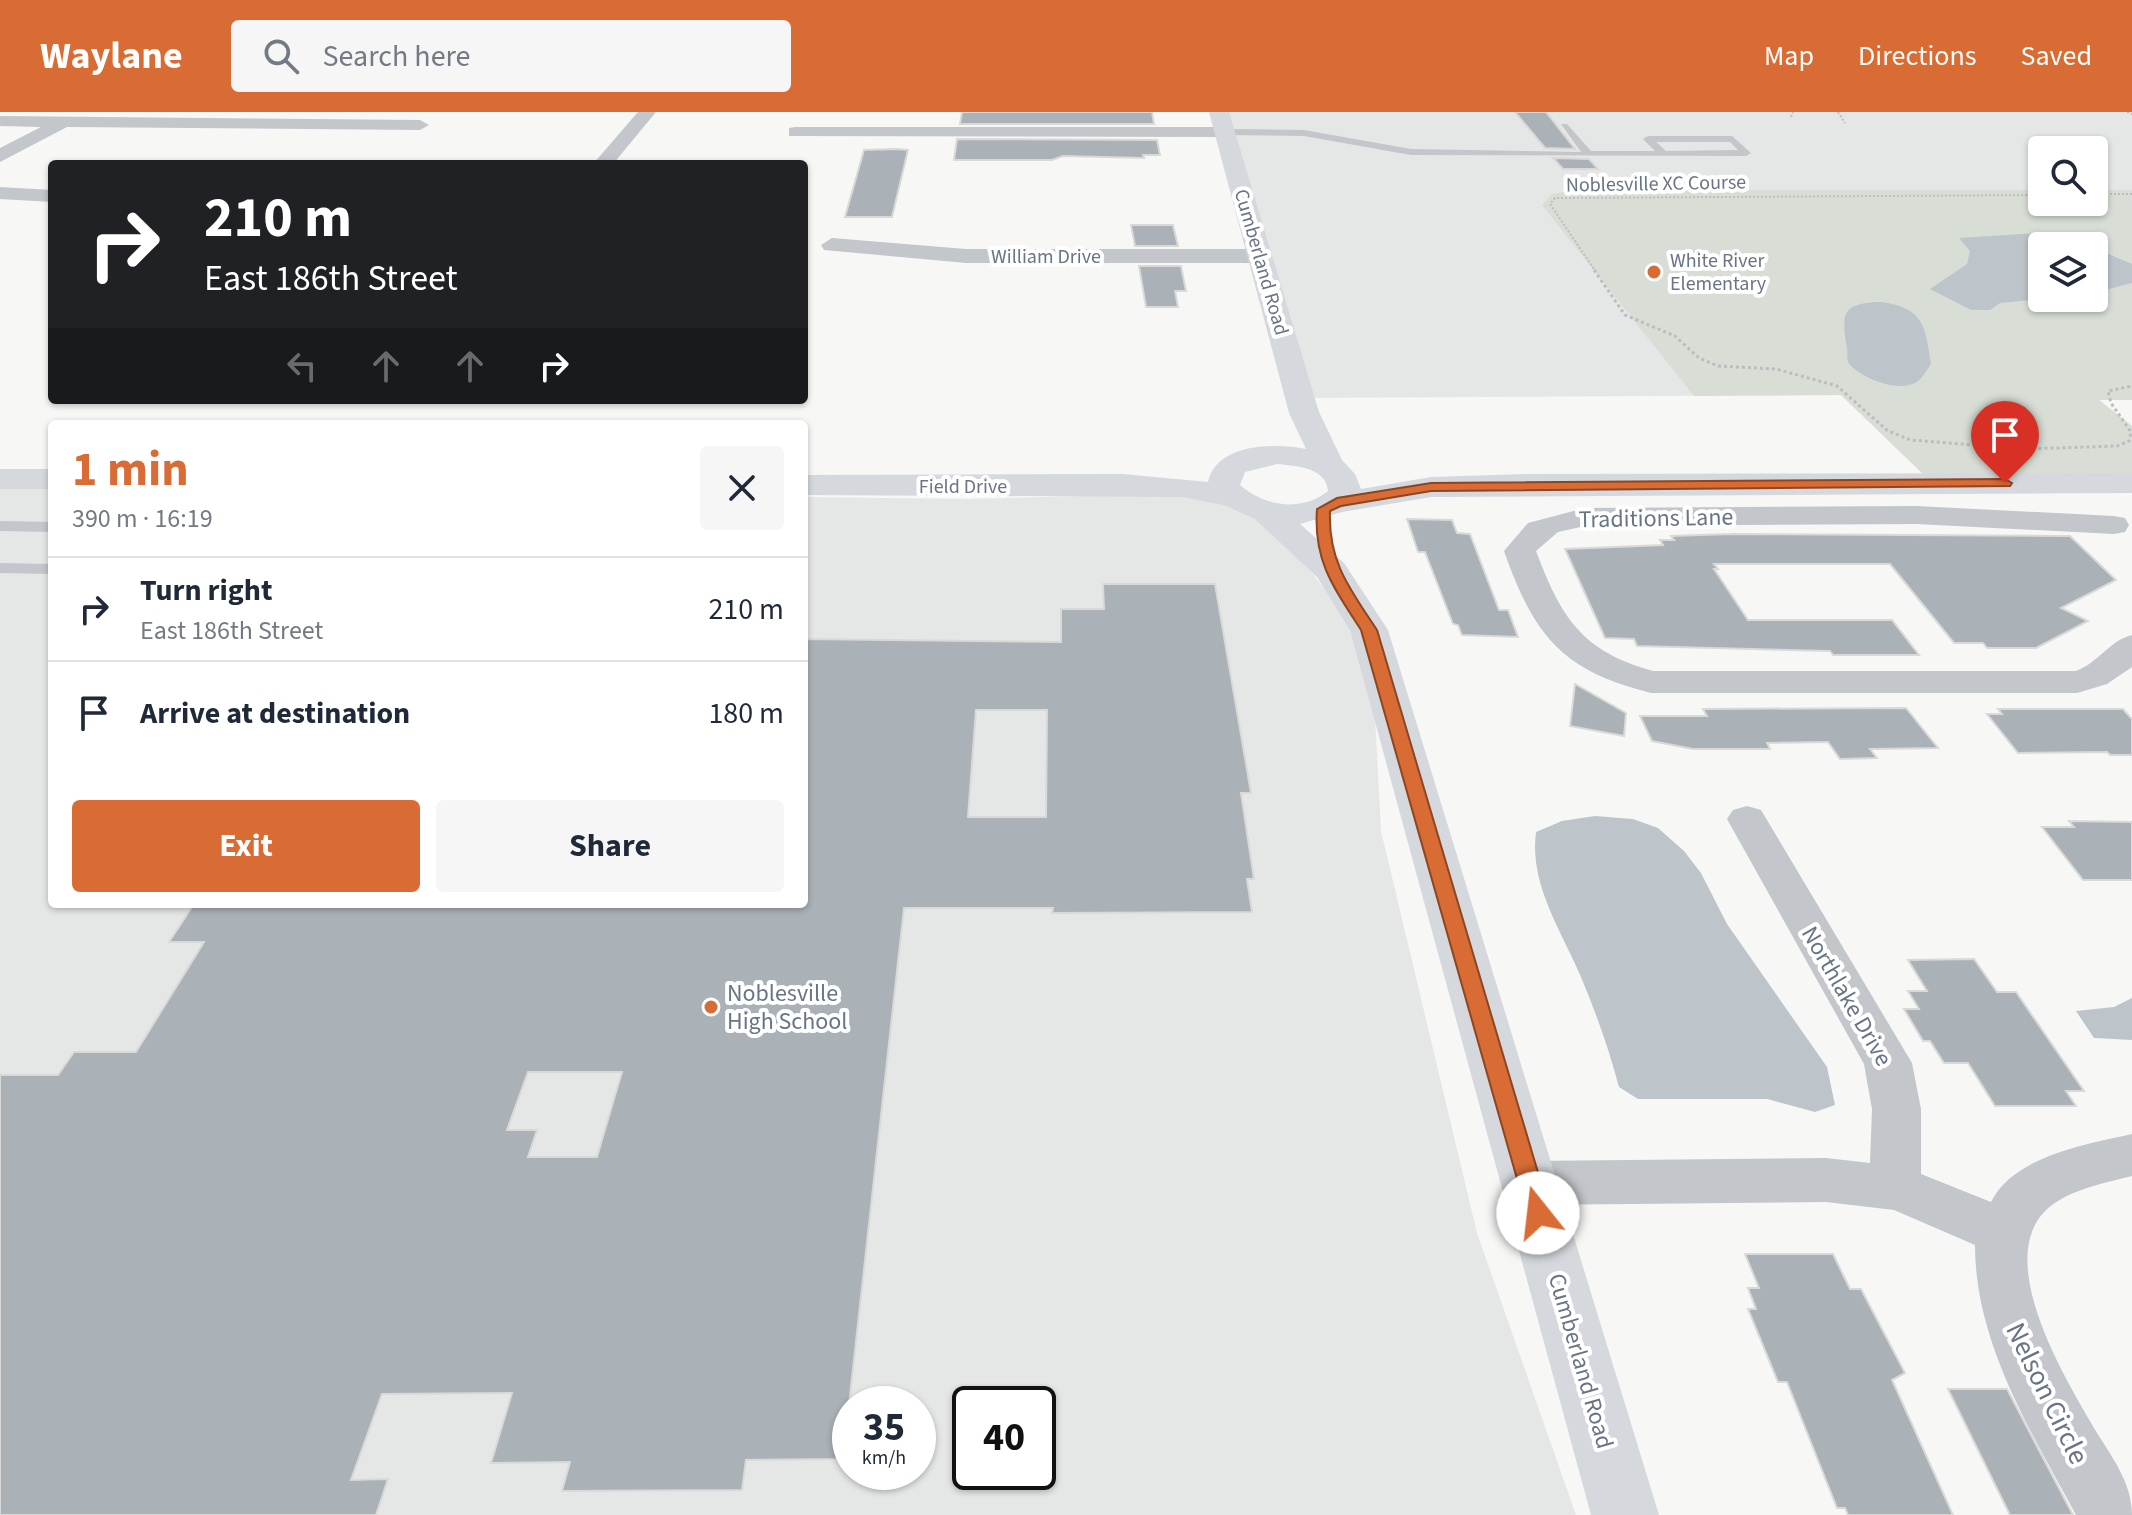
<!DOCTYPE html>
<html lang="en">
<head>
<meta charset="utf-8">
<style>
	body { margin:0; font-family:"Source Sans 3",sans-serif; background:#f6f6f7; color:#1f2937; height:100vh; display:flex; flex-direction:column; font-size:30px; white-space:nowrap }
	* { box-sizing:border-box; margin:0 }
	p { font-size:26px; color:#747a83 }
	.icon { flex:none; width:44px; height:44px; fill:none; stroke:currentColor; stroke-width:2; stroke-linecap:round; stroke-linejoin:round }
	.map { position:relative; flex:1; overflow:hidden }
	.side { position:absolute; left:48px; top:308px; width:760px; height:488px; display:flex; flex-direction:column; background:#fff; border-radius:8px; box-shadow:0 2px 6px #0004 }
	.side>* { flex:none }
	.top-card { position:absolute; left:48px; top:48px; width:760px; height:244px; border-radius:8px; box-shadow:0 2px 6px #0004; background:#202124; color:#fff; overflow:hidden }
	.tools { position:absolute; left:2028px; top:24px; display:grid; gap:16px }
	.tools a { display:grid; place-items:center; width:80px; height:80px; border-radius:8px; background:#fff; box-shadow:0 2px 6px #0004; font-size:40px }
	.speed { position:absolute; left:832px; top:1274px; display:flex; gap:16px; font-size:40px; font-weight:700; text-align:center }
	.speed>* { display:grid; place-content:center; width:104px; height:104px; border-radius:50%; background:#fff; box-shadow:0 2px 6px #0004; line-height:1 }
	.speed small { font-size:20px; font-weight:400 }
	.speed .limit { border:4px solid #111; border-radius:12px; background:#fff; color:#111 }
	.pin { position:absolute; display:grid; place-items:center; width:68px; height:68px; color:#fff; margin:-82px -34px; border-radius:50% 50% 50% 0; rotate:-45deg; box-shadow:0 0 8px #0007 }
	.pin .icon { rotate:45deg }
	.me { position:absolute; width:88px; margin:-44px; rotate:344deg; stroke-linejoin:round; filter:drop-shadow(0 0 6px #0008) }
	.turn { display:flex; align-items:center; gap:28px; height:168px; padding:0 24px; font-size:36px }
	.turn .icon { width:104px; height:104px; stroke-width:2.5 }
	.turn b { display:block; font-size:56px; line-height:68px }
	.lanes { display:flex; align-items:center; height:76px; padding:0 24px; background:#0003; justify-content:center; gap:40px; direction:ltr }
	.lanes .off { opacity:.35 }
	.round { display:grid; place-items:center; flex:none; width:84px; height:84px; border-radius:8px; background:#f6f6f7 }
	.summary { display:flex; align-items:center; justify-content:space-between; height:136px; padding:0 24px }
	h1 { font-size:48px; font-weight:700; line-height:60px; color:#d86c34 }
	.action { display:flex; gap:16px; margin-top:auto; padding:16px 24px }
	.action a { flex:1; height:92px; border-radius:8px; background:#d86c34; color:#fff; font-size:32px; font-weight:700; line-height:92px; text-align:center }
	.action a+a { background:#f6f6f7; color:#1f2937 }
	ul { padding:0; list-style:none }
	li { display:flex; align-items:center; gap:24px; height:104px; padding:0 24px; border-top:2px solid #e0e1e3 }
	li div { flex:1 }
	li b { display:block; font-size:30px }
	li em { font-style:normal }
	header { display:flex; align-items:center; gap:48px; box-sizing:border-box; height:112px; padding:0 40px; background:#d86c34; color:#fff }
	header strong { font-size:38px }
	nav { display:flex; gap:44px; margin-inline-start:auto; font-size:28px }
	.search { width:560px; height:72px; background:#f6f6f7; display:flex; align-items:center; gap:20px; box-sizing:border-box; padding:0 28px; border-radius:8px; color:#747a83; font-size:30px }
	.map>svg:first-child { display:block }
	.built { fill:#e5e6e6; fill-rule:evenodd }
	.green { fill:#d8ded6; fill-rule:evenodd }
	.water { fill:#bdc5cb }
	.building { fill:#aab1b7; stroke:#d9d9d7; stroke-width:2; fill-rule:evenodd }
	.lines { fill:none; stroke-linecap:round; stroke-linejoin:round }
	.path-far1 { stroke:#bbbdc0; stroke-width:2; stroke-dasharray:2 2; stroke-linecap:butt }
	.path { stroke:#bbbdc0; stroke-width:3; stroke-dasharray:3 3; stroke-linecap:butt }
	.lane { fill:#c3c6ca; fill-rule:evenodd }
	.street { fill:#c3c6ca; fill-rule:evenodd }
	.secondary { fill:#d5d8dc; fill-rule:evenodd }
	.route { fill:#d86c34; stroke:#8c4622; stroke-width:2 }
	.poi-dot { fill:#d86c34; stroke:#fff; stroke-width:3 }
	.labels { text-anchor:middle; stroke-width:8; stroke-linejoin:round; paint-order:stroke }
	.far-street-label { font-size:20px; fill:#687584; stroke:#fff }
	.far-poi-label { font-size:20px; fill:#687584; stroke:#fff; text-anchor:start }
	.street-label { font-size:24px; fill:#687584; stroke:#fff }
	.poi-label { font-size:24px; fill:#687584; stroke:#fff; text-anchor:start }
	.near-street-label { font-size:28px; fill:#687584; stroke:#fff }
</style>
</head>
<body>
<header>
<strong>Waylane</strong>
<div class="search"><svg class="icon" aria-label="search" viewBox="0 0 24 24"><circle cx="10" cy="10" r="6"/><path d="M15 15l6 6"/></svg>Search here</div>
<nav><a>Map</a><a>Directions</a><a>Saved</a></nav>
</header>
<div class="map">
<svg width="2132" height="1403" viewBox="0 0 2132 1403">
	<rect width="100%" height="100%" fill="#f7f7f5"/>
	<g class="built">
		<path d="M 1220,0 L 2132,0 L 2132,288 L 2099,288 L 2132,314 L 1923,362 L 1841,283 L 1301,286 ZM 2042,38 L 2094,38 L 2094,90 L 2042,90 ZM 2042,134 L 2094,134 L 2094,186 L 2042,186 Z"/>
		<path d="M 0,371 L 52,375 L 52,792 L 804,792 L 804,385 L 966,387 L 1194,381 L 1241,398 L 1271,415 L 1296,440 L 1348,508 L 1375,605 L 1381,719 L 1477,1121 L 1576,1403 L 0,1403 ZM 850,1292 L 918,1292 L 918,1360 L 850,1360 ZM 970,1292 L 1038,1292 L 1038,1360 L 970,1360 Z"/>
	</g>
	<path class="green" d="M 1576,78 L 2042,78 L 2042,90 L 2094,90 L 2094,78 L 2132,78 L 2132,288 L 2099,288 L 2132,314 L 2132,362 L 1923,362 L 1841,283 L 1694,284 L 1542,93 L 1552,82 ZM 2042,134 L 2094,134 L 2094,186 L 2042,186 Z"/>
	<g class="water">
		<path d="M 2037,121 C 2073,125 2099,138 2132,152 L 2132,171 L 2094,181 L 2094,134 L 2042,134 L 2042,186 L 2053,186 L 2000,191 L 1990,198 L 1971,198 L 1930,177 L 1967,152 L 1970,139 L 1959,126 Z"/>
		<path d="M 1881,190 C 1925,196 1925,215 1931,252 C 1926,258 1923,267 1915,271 C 1896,280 1865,267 1851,254 C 1846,250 1848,243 1847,236 C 1841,201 1842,191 1881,190 Z"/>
		<path d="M 1595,704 L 1633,707 L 1658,716 L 1684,739 L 1701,761 L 1727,812 L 1827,955 L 1835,993 L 1815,1000 L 1767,987 L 1638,987 L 1619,975 C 1609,937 1596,901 1581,865 C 1561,818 1529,772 1536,720 L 1562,709 Z"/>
		<path d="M 2132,886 L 2132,928 L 2094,926 L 2076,899 L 2114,895 Z"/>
	</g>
	<g class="building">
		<path d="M 962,0 L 1152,0 L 1154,12 L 960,12 Z"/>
		<path d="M 1515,0 L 1546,0 L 1575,37 L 1545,36 Z"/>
		<path d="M 957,27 L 1157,28 L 1160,43 L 1143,43 L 1144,46 L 1063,44 L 1052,48 L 954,48 Z"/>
		<path d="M 897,37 L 908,38 L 892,105 L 845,105 L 864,38 Z"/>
		<path d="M 1553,46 L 1589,47 L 1598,57 L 1563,57 Z"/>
		<path d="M 1131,113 L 1173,113 L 1178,134 L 1135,134 Z"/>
		<path d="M 1139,154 L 1181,154 L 1186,179 L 1175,179 L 1178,195 L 1146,195 Z"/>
		<path d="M 1407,407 L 1452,408 L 1457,421 L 1470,422 L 1499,498 L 1508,498 L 1518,525 L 1462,523 L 1458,513 L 1453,512 L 1425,440 L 1418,440 Z"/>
		<path d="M 1732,422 L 2070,424 L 2116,468 L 2061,496 L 2088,509 L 2036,536 L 1987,536 L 1983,531 L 1954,531 L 1890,452 L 1714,452 L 1718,457 L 1714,457 L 1748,508 L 1892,508 L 1919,543 L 1833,543 L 1830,539 L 1637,534 L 1634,527 L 1605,526 L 1565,437 L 1663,433 L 1660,428 L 1674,428 L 1671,424 Z"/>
		<path d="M 1103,472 L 1215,472 L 1251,681 L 1241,681 L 1254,767 L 1247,767 L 1252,800 L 1052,801 L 1053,796 L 904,796 L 843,1347 L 746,1348 L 742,1378 L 562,1379 L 570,1350 L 491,1351 L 512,1281 L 382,1282 L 351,1368 L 388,1367 L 376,1403 L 0,1403 L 0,963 L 58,963 L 74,940 L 136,940 L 204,830 L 169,830 L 194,792 L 804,792 L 804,527 L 1061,530 L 1061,497 L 1104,497 ZM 976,598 L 1047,598 L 1046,705 L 968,705 ZM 528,960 L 622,960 L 597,1045 L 528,1045 L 537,1018 L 507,1018 Z"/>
		<path d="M 1575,572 L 1626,601 L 1624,624 L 1570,614 Z"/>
		<path d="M 1906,596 L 1938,636 L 1870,637 L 1877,646 L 1840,647 L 1828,630 L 1767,631 L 1770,637 L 1693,637 L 1652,629 L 1640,604 L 1707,604 L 1703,597 Z"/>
		<path d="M 1998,597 L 2123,597 L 2132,607 L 2132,643 L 2110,643 L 2107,640 L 2018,641 L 1987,602 L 2002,602 Z"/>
		<path d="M 2069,709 L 2132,710 L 2132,768 L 2083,768 L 2042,715 L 2074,715 Z"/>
		<path d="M 1974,847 L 1997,880 L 2016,880 L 2084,979 L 2066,979 L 2076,994 L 1995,994 L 1968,951 L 1944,951 L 1930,929 L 1923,929 L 1904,897 L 1919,897 L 1908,879 L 1927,879 L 1908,848 Z"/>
		<path d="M 1745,1142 L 1833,1142 L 1850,1177 L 1861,1177 L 1905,1261 L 1892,1268 L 1953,1403 L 1848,1403 L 1845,1396 L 1837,1396 L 1787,1270 L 1778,1270 L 1748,1197 L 1756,1197 L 1748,1176 L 1759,1176 Z"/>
		<path d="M 1948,1277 L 2007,1277 L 2073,1403 L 2010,1403 Z"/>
	</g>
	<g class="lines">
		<g class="path-far1">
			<path d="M 1838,0 L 1845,11"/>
			<path d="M 2127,0 L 2132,2"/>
			<path d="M 1791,5 L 1793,0"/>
			<path d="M 2094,82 L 2132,82"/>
			<path d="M 1596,160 L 1550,92 L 1555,86 L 2042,83"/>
		</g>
		<path class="path" d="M 1594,158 L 1625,203 L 1675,224 L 1699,246 L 1718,254 L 1776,257 L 1837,274 L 1888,319 L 1911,328 L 2025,337 L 2117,334 L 2129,329 L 2131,320 L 2111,291 L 2108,279 L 2132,274"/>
		<g class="lane">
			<path d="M 1561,12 L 1567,12 L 1591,39 L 1655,39 L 1643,27 L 1648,24 L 1732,24 L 1751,41 L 1746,44 L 1411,43 L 1304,24 L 1225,23 L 1220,20 L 1225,17 L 1304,18 L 1411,37 L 1581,40 ZM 1656,30 L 1730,30 L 1738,38 L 1666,39 Z"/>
			<path d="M 0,409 L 52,410 L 52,420 L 0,419 Z"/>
			<path d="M 0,451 L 52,452 L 52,462 L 0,461 Z"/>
		</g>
		<g class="street">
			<path d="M 638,0 L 656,0 L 613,52 L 593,52 Z"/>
			<path d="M 0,4 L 420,8 L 429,13 L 420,18 L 67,15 L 0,50 L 0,36 L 41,15 L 0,14 Z"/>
			<path d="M 795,15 L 1225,15 L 1234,20 L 1225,25 L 789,24 L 789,16 Z"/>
			<path d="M 0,75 L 52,78 L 52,90 L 0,87 Z"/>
			<path d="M 832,126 L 966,137 L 1260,137 L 1271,144 L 1260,151 L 966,151 L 824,138 L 821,133 Z"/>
			<path d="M 1916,394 L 2114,404 L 2125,406 L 2129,413 L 2125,420 L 2114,422 L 1916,412 L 1585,414 L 1558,420 L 1536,439 C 1561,505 1581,539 1653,559 L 2076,559 C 2098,551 2110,528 2132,523 L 2132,555 L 2107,572 L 2077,581 L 1651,581 C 1562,559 1534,524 1504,439 L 1528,411 L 1585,396 Z"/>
			<path d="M 1747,694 L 1761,698 L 1912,951 L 1921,997 L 1921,1062 L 1991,1090 C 2014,1044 2087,1032 2132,1022 L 2132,1064 C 2101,1072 2053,1080 2036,1111 C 2005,1167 2066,1268 2094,1316 C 2111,1344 2132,1370 2132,1403 L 2076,1403 C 2031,1319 1975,1231 1975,1133 L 1894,1098 L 1826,1090 L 1529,1093 L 1511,1087 L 1503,1071 L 1511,1055 L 1529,1049 L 1826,1046 L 1870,1051 L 1872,997 L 1864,952 L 1727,707 L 1733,698 Z"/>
		</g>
		<g class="secondary">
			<path d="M 1209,0 L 1229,0 L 1319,300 L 1342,348 L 1355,362 L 1361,377 L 1431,365 L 1527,362 L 2132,361 L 2132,381 L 1431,385 L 1342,400 L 1300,412 L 1344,451 L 1388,518 L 1659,1403 L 1591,1403 L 1350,518 L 1317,465 L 1255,407 L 1224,393 L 1182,385 L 804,383 L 804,363 L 1123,362 L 1208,370 C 1217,331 1274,331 1306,337 L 1289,301 ZM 1277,352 C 1296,354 1326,355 1328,379 C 1302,400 1265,395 1240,373 L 1245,360 Z"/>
			<rect x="0" y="357" width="52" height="20"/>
		</g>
	</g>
	<path class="route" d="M 2005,367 L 2012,371 L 2010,374 L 1431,379 L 1341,394 L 1330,399 C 1328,450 1350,477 1377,518 L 1550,1101 L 1546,1109 L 1538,1112 L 1529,1109 L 1361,518 C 1334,476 1313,449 1317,397 L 1337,386 L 1431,371 Z"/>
	<g class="poi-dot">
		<circle cx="1654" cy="160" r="8"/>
		<circle cx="711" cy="895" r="8"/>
	</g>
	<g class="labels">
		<g class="far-street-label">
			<text transform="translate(1656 71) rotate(-1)" y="7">Noblesville XC Course</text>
			<text x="1046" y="151">William Drive</text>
			<text transform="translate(1262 150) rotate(74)" y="7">Cumberland Road</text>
			<text x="963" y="381">Field Drive</text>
		</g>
		<g class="far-poi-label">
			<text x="1670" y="155">White River<tspan x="1670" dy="23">Elementary</tspan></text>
		</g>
		<g class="street-label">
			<text transform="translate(1656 406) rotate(-1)" y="8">Traditions Lane</text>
			<text transform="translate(1847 884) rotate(60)" y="8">Northlake Drive</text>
			<text transform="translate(1581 1249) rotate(74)" y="8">Cumberland Road</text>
		</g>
		<g class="poi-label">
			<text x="727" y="889">Noblesville<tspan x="727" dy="28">High School</tspan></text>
		</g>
		<g class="near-street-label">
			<text transform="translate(2048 1281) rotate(64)" y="10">Nelson Circle</text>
		</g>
	</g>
</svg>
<div class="tools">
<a><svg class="icon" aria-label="search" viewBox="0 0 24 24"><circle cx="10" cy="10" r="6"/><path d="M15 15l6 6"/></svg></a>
<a><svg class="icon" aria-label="layers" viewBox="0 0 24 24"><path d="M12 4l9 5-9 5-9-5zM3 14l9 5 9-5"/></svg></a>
</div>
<div class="speed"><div>35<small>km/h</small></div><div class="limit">40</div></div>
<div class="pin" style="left:2005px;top:371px;background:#d93025"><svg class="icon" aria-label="arrive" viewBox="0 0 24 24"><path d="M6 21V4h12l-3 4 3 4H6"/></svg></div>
<svg class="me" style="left:1538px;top:1101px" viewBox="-20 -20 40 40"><circle r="19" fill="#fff"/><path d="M0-13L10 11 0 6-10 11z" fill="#d86c34"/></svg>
<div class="top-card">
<div class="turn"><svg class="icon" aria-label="right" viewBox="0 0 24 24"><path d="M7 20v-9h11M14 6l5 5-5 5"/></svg><div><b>210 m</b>East 186th Street</div></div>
<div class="lanes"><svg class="icon off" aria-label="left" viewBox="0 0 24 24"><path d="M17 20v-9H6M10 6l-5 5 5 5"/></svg><svg class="icon off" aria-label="ahead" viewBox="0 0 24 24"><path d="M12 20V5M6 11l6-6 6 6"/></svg><svg class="icon off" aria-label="ahead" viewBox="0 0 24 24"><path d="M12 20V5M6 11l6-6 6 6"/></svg><svg class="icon" aria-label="right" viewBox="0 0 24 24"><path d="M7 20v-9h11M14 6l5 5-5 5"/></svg></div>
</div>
<section class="side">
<div class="summary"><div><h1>1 min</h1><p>390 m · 16:19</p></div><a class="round"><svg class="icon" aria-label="close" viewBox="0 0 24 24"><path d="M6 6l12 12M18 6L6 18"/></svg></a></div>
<ul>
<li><svg class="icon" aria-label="right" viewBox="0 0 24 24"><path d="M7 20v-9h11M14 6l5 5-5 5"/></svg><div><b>Turn right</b><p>East 186th Street</p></div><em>210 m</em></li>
<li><svg class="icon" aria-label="arrive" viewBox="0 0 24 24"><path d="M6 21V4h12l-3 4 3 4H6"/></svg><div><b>Arrive at destination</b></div><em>180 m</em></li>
</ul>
<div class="action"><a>Exit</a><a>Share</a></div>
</section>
</div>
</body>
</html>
